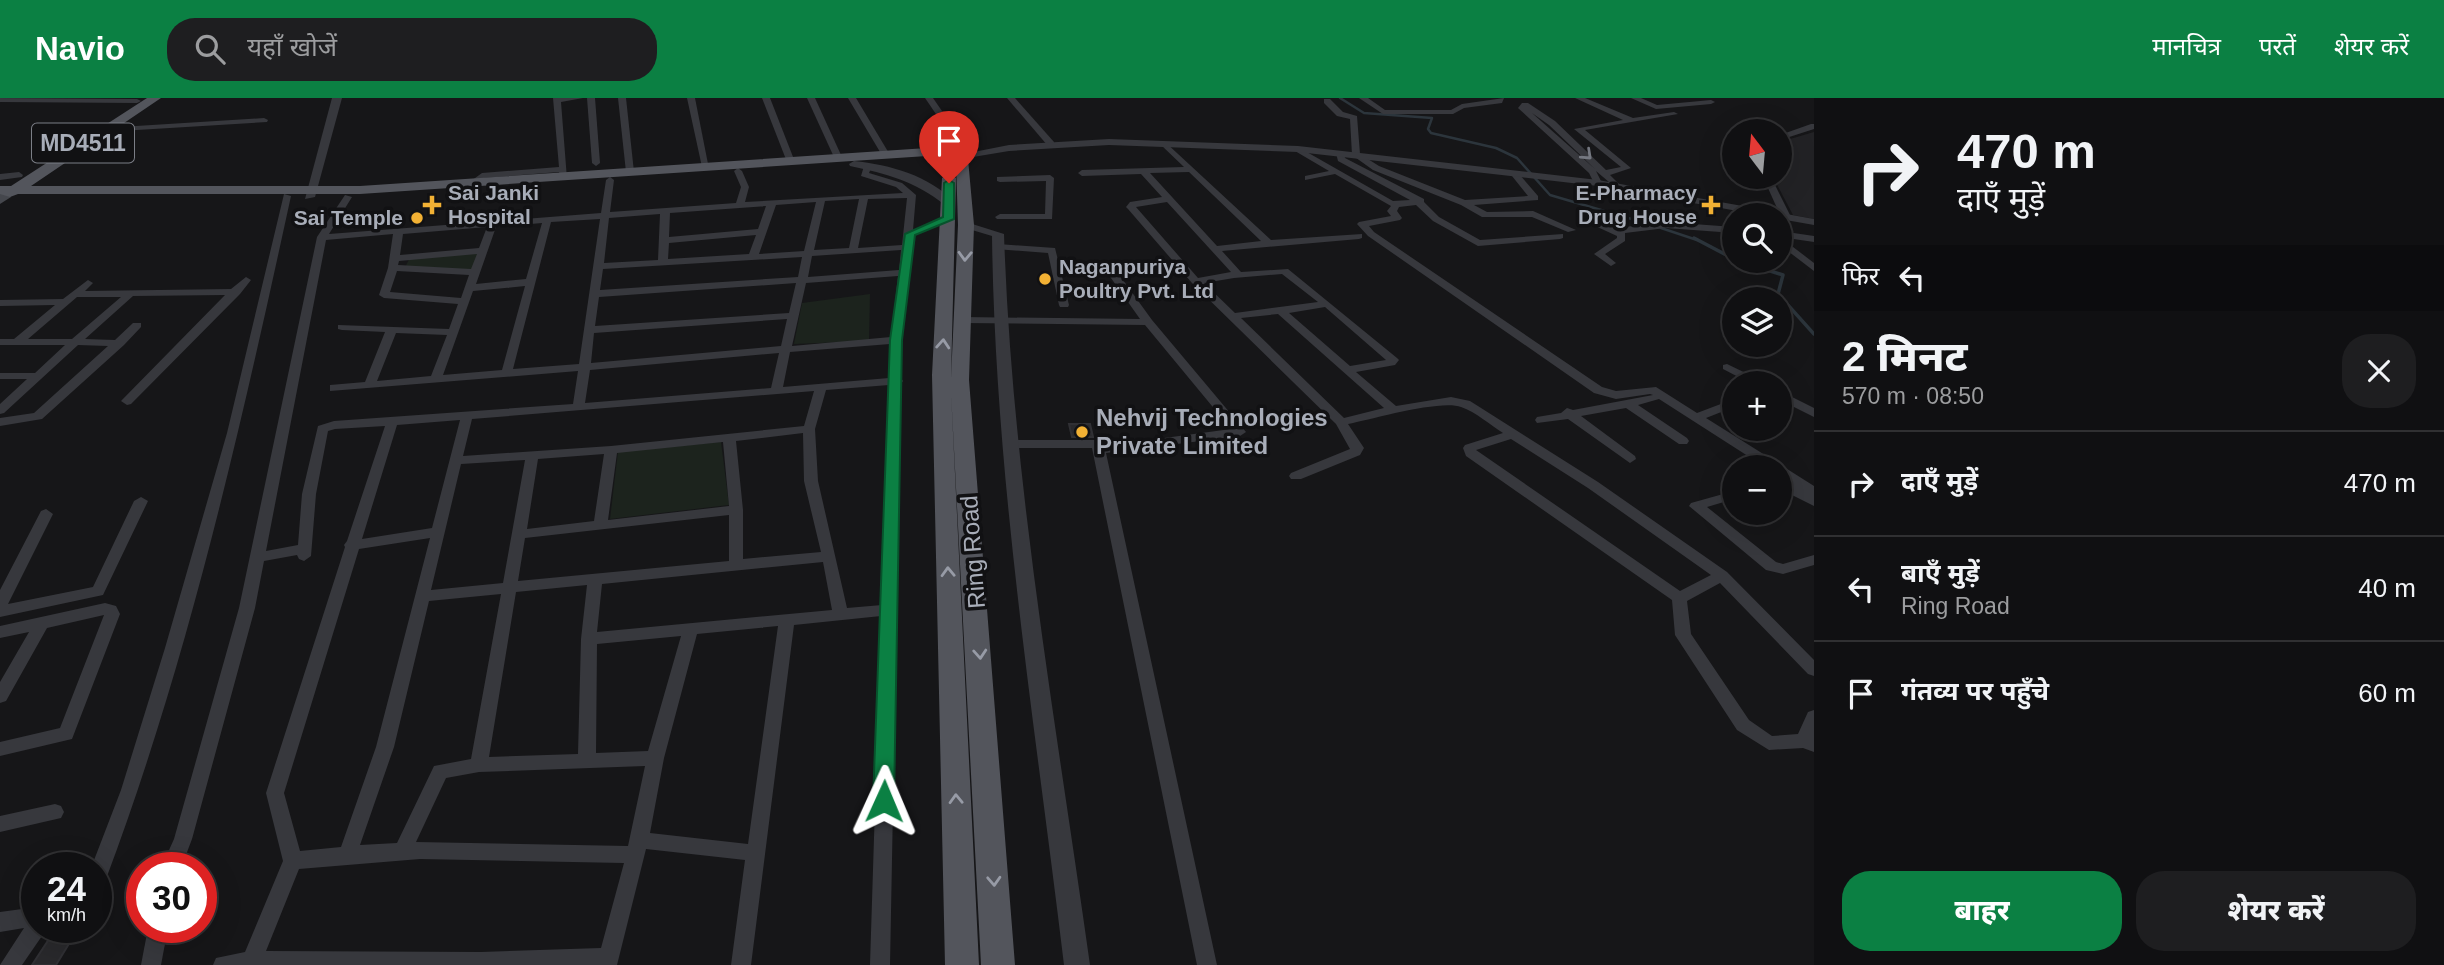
<!DOCTYPE html>
<html lang="hi">
<head>
<meta charset="utf-8">
<style>
	body { margin:0; font-family:Arial,"Noto Sans Devanagari",sans-serif; background:#1e1e20; color:#f1f3f6; height:100vh; display:flex; flex-direction:column; font-size:26px; white-space:nowrap }
	* { box-sizing:border-box; margin:0 }
	p { font-size:23px; color:#9c9d9f }
	.icon { flex:none; width:38px; height:38px; fill:none; stroke:currentColor; stroke-width:2; stroke-linecap:round; stroke-linejoin:round }
	.map { position:relative; flex:1; overflow:hidden }
	.side { display:flex; flex-direction:column; background:#101012; width:630px }
	.side>* { flex:none }
	.guide { background:#101012; color:#f1f3f6; overflow:hidden }
	.needle { width:46px; rotate:344deg }
	.controls { position:absolute; left:1722px; top:21px; display:grid; gap:14px }
	.controls a { display:grid; place-items:center; width:70px; height:70px; border-radius:50%; background:#101012; box-shadow:0 7px 28px #0002,0 0 0 2px #303032; font-size:35px }
	.speed { position:absolute; left:21px; top:754px; display:flex; gap:14px; font-size:35px; font-weight:700; text-align:center }
	.speed>* { display:grid; place-content:center; width:91px; height:91px; border-radius:50%; background:#101012; box-shadow:0 7px 28px #0002,0 0 0 2px #303032; line-height:1 }
	.speed small { font-size:18px; font-weight:400 }
	.speed .limit { border:10px solid #d22; background:#fff; color:#111 }
	.pin { position:absolute; display:grid; place-items:center; width:60px; height:60px; color:#fff; margin:-72px -30px; border-radius:50% 50% 50% 0; rotate:-45deg; box-shadow:0 0 7px #0007 }
	.pin .icon { rotate:45deg }
	.me { position:absolute; width:77px; margin:-38px; rotate:1deg; stroke-linejoin:round; filter:drop-shadow(0 0 5px #0008) }
	.turn { display:flex; align-items:center; gap:24px; height:147px; padding:0 28px; font-size:32px }
	.turn .icon { width:91px; height:91px; stroke-width:2.5 }
	.turn b { display:block; font-size:49px; line-height:60px }
	.then { display:flex; align-items:center; height:66px; padding:0 28px; background:#0003; gap:14px; font-size:26px }
	.round { display:grid; place-items:center; flex:none; width:74px; height:74px; border-radius:28px; background:#1e1e20 }
	.headline { display:flex; align-items:center; justify-content:space-between; height:119px; padding:0 28px }
	h1 { font-size:42px; font-weight:800; line-height:52px }
	.button { display:flex; gap:14px; margin-top:auto; padding:14px 28px }
	.button a { flex:1; height:80px; border-radius:28px; background:#0b8043; color:#fff; font-size:28px; font-weight:800; line-height:80px; text-align:center }
	.button a+a { background:#1e1e20; color:#f1f3f6 }
	ul { padding:0; list-style:none }
	li { display:flex; align-items:center; gap:21px; height:105px; padding:0 28px; border-top:2px solid #303032 }
	li div { flex:1 }
	li b { display:block; font-size:26px }
	li em { font-style:normal }
	header { display:flex; align-items:center; gap:42px; box-sizing:border-box; height:98px; padding:0 35px; background:#0b8043; color:#fff }
	header strong { font-size:33px }
	nav { display:flex; gap:38px; margin-inline-start:auto; font-size:24px }
	.search { width:490px; height:63px; background:#1e1e20; display:flex; align-items:center; gap:18px; box-sizing:border-box; padding:0 24px; border-radius:28px; color:#9c9d9f; font-size:26px }
	main { display:flex; flex:1; min-height:0 }
	.map>svg:first-child { display:block }
	.built { fill:#222225 }
	.green { fill:#1c231d }
	.lines { fill:none; stroke-linecap:round; stroke-linejoin:round }
	.stream-far1 { stroke:#2c353c; stroke-width:2.5 }
	.stream { stroke:#2c353c; stroke-width:3.5 }
	.building { fill:#29292c; stroke:#303034; stroke-width:2 }
	.minor { fill:#37383d; fill-rule:evenodd }
	.tertiary { fill:#37383d; fill-rule:evenodd }
	.secondary { fill:#45474d; fill-rule:evenodd }
	.primary { fill:#53555c; fill-rule:evenodd }
	.oneway { stroke:#757881 }
	.oneway2 { stroke:#979ba6 }
	.route { fill:#0b8043; stroke:#07532c; stroke-width:2 }
	.poi-dot { fill:#f2b134; stroke:#111113; stroke-width:2.5 }
	.labels { text-anchor:middle; stroke-width:7; stroke-linejoin:round; paint-order:stroke }
	.far-poi-label { font-size:21px; font-weight:bold; fill:#a8adb8; stroke:#111113; text-anchor:start }
	.shield { fill:#111113; stroke:#7b7e86; stroke-width:2 }
	.shield-label { font-size:23px; font-weight:bold; fill:#a8adb8 }
	.poi-label { font-size:24px; font-weight:bold; fill:#a8adb8; stroke:#111113; text-anchor:start }
	.street-label { font-size:24px; fill:#a8adb8; stroke:#111113 }
</style>
</head>
<body>
<header>
<strong>Navio</strong>
<div class="search"><svg class="icon" aria-label="search" viewBox="0 0 24 24"><circle cx="10" cy="10" r="6"/><path d="M15 15l6 6"/></svg>यहाँ खोजें</div>
<nav><a>मानचित्र</a><a>परतें</a><a>शेयर करें</a></nav>
</header>
<main>
<div class="map">
<svg width="1814" height="867" viewBox="0 0 1814 867">
	<rect width="100%" height="100%" fill="#161618"/>
	<path class="built" d="M 1814,34 L 1814,121 L 1793,117 L 1773,79 L 1780,79 L 1780,44 Z"/>
	<g class="green">
		<path d="M 481,155 L 472,173 L 405,169 L 410,160 Z"/>
		<path d="M 870,196 L 869,243 L 794,246 L 802,205 Z"/>
		<path d="M 721,344 L 729,407 L 610,421 L 618,354 Z"/>
	</g>
	<g class="lines">
		<g class="stream-far1">
			<path d="M 1340,0 L 1364,15 L 1432,20 L 1428,31 L 1431,35 L 1496,50 L 1517,60 L 1550,97 L 1652,127"/>
			<path d="M 1661,130 L 1697,142"/>
		</g>
		<g class="stream">
			<path d="M 1694,140 L 1734,161"/>
			<path d="M 1739,163 L 1783,177 L 1778,196 L 1814,236"/>
		</g>
	</g>
	<g class="building">
		<path d="M 1069,326 L 1090,326 L 1093,339 L 1072,339 Z"/>
		<path d="M 78,831 L 56,867 L 32,867 L 55,832 Z"/>
	</g>
	<g class="lines">
		<g class="minor">
			<path d="M 0,0 L 137,1 L 141,3 L 137,5 L 0,4 Z"/>
			<path d="M 553,0 L 583,0 L 561,4 L 567,81 L 561,81 L 559,74 L 484,80 L 477,87 L 471,87 L 471,83 L 482,75 L 559,69 Z"/>
			<path d="M 587,0 L 595,0 L 600,65 L 596,68 L 592,65 Z"/>
			<path d="M 618,0 L 626,0 L 634,74 L 630,77 L 626,74 Z"/>
			<path d="M 687,0 L 695,0 L 709,71 L 702,69 Z"/>
			<path d="M 762,0 L 770,0 L 795,64 L 794,66 L 787,64 Z"/>
			<path d="M 807,0 L 815,0 L 841,57 L 840,59 L 833,57 Z"/>
			<path d="M 848,0 L 856,0 L 890,57 L 889,59 L 883,59 Z"/>
			<path d="M 925,0 L 933,0 L 971,55 L 970,57 L 964,57 Z"/>
			<path d="M 1007,0 L 1015,0 L 1054,44 L 1054,48 L 1048,48 Z"/>
			<path d="M 1359,0 L 1368,0 L 1385,12 L 1451,12 L 1462,6 L 1504,0 L 1502,5 L 1464,10 L 1453,16 L 1383,16 Z"/>
			<path d="M 1575,0 L 1585,0 L 1633,20 L 1674,14 L 1678,16 L 1585,32 L 1631,70 L 1610,77 L 1620,87 L 1616,90 L 1596,73 L 1602,85 L 1598,88 L 1595,87 L 1589,75 L 1518,10 L 1522,5 L 1528,5 L 1555,23 L 1606,72 L 1621,69 L 1574,31 L 1623,22 ZM 1532,15 L 1549,27 L 1595,71 Z"/>
			<path d="M 1631,0 L 1641,0 L 1657,7 L 1711,2 L 1715,4 L 1711,6 L 1656,11 Z"/>
			<path d="M 1324,1 L 1330,1 L 1343,14 L 1357,18 L 1360,56 L 1379,68 L 1465,102 L 1528,98 L 1512,78 L 1519,76 L 1538,98 L 1538,102 L 1474,107 L 1487,114 L 1533,113 L 1576,132 L 1568,134 L 1532,119 L 1482,119 L 1461,107 L 1373,72 L 1352,57 L 1350,21 L 1337,18 L 1324,5 Z"/>
			<path d="M 264,20 L 268,22 L 267,24 L 104,34 L 100,32 L 104,30 Z"/>
			<path d="M 1811,26 L 1814,26 L 1814,31 L 1780,42 L 1780,37 Z"/>
			<path d="M 1164,43 L 1271,142 L 1362,136 L 1362,140 L 1359,141 L 1222,153 L 1241,174 L 1288,171 L 1397,260 L 1399,262 L 1395,267 L 1356,274 L 1396,308 L 1451,299 L 1470,303 L 1598,384 L 1727,474 L 1814,562 L 1814,578 L 1808,576 L 1720,485 L 1687,503 L 1691,536 L 1749,622 L 1772,638 L 1798,636 L 1808,614 L 1814,612 L 1814,654 L 1803,650 L 1769,652 L 1737,632 L 1675,537 L 1672,502 L 1466,358 L 1463,350 L 1465,347 L 1503,335 C 1490,327 1476,314 1461,309 C 1442,301 1372,321 1348,326 L 1364,350 L 1360,357 L 1301,381 L 1291,381 L 1289,378 L 1291,375 L 1350,351 L 1336,326 L 1192,185 L 1128,111 L 1126,109 L 1130,104 L 1162,99 L 1141,76 L 1082,78 L 1078,75 L 1082,72 L 1184,69 L 1161,47 L 1160,45 ZM 1189,74 L 1261,143 L 1217,148 L 1150,75 ZM 1167,104 L 1231,174 L 1198,180 L 1136,109 ZM 1282,176 L 1318,204 L 1235,215 L 1204,185 L 1234,180 ZM 1325,209 L 1386,262 L 1350,268 L 1289,215 ZM 1278,216 L 1384,310 L 1344,320 L 1241,220 ZM 1511,341 L 1588,390 L 1711,477 L 1680,493 L 1476,352 Z"/>
			<path d="M 1298,49 L 1393,103 L 1410,102 L 1338,63 L 1336,55 L 1343,53 L 1345,60 L 1424,101 L 1424,104 L 1439,119 L 1480,142 L 1563,136 L 1563,140 L 1560,141 L 1478,148 L 1433,123 L 1416,107 L 1399,109 L 1397,113 L 1402,120 L 1400,122 L 1369,128 L 1374,134 L 1602,289 L 1616,293 L 1656,289 L 1697,315 L 1734,301 L 1734,309 L 1706,320 L 1814,388 L 1814,408 L 1780,391 L 1780,383 L 1791,385 L 1780,379 L 1780,369 L 1765,369 L 1659,301 L 1638,307 L 1687,340 L 1689,343 L 1687,346 L 1679,346 L 1626,310 L 1581,318 L 1635,358 L 1636,361 L 1630,365 L 1568,321 L 1537,325 L 1535,322 L 1537,319 L 1561,315 L 1567,310 L 1573,312 L 1653,297 L 1650,296 L 1616,301 L 1594,295 L 1368,138 L 1357,126 L 1359,124 L 1391,118 L 1387,113 L 1391,108 L 1335,76 L 1305,82 L 1305,78 L 1329,73 L 1295,53 L 1294,51 Z"/>
			<path d="M 868,65 L 872,68 L 869,75 L 902,85 L 916,97 L 913,132 L 945,119 L 953,121 L 912,138 L 911,147 L 914,149 L 911,151 L 902,242 L 901,280 L 903,283 L 901,286 L 890,867 L 870,867 L 881,518 L 794,527 L 751,867 L 731,867 L 745,762 L 646,751 L 617,867 L 213,867 L 216,860 L 245,854 L 283,763 L 266,695 L 345,449 L 344,447 L 347,443 L 385,328 L 335,331 L 328,333 L 316,396 L 311,458 L 304,463 L 299,461 L 297,457 L 264,463 L 255,510 L 192,741 L 181,770 L 161,770 L 174,741 L 239,510 L 317,139 L 345,97 L 352,99 L 329,136 L 601,115 L 606,82 L 610,79 L 614,82 L 610,114 L 736,105 L 741,89 L 734,73 L 738,70 L 742,73 L 749,89 L 745,104 L 903,95 L 896,89 L 861,78 L 864,68 ZM 907,100 L 902,147 L 858,150 L 868,101 ZM 859,101 L 849,150 L 814,152 L 825,103 ZM 816,104 L 804,153 L 759,156 L 776,107 ZM 766,108 L 758,131 L 669,139 L 670,115 ZM 660,116 L 658,162 L 604,165 L 609,120 ZM 600,121 L 579,266 L 513,271 L 551,124 ZM 542,125 L 526,181 L 476,186 L 496,129 ZM 487,129 L 479,150 L 400,157 L 403,136 ZM 393,136 L 388,170 L 379,197 L 384,200 L 458,206 L 449,231 L 338,227 L 338,231 L 342,232 L 385,234 L 365,284 L 330,287 L 330,293 L 578,273 L 573,306 L 334,323 L 318,328 L 302,396 L 298,447 L 266,453 L 326,142 ZM 756,137 L 749,156 L 668,161 L 669,145 ZM 901,152 L 899,172 L 808,179 L 812,158 ZM 477,156 L 471,171 L 398,167 L 399,163 ZM 802,159 L 798,179 L 600,192 L 603,171 ZM 397,173 L 469,177 L 461,200 L 390,194 ZM 898,178 L 891,239 L 792,248 L 806,185 ZM 796,185 L 789,215 L 595,228 L 599,199 ZM 525,188 L 502,272 L 443,277 L 473,193 ZM 787,221 L 781,248 L 591,265 L 594,235 ZM 396,235 L 447,237 L 431,278 L 377,283 ZM 890,246 L 889,280 L 783,289 L 790,254 ZM 779,255 L 771,290 L 585,305 L 590,272 ZM 889,287 L 882,507 L 847,510 L 818,383 L 815,331 L 826,292 ZM 814,293 L 804,328 L 611,348 L 463,358 L 472,321 ZM 460,322 L 432,430 L 362,441 L 397,327 ZM 803,335 L 804,383 L 821,454 L 743,461 L 743,412 L 736,343 ZM 723,344 L 729,408 L 608,422 L 617,355 ZM 604,356 L 594,423 L 527,431 L 538,361 ZM 525,362 L 503,485 L 431,492 L 461,366 ZM 729,417 L 729,463 L 518,483 L 525,440 ZM 430,440 L 376,649 L 341,749 L 300,753 L 284,695 L 359,451 ZM 823,464 L 832,512 L 597,534 L 602,486 ZM 587,487 L 581,541 L 578,656 L 489,659 L 516,494 ZM 501,496 L 471,661 L 434,668 L 397,745 L 360,747 L 394,649 L 429,503 ZM 778,528 L 748,746 L 650,735 L 664,660 L 697,536 ZM 681,538 L 648,653 L 596,655 L 597,546 ZM 645,668 L 628,748 L 416,744 L 446,680 L 479,674 ZM 420,761 L 624,765 L 601,850 L 481,854 L 266,853 L 299,771 Z"/>
			<path d="M 19,74 L 23,77 L 22,79 L 0,82 L 0,76 Z"/>
			<path d="M 1050,77 L 1054,80 L 1052,121 L 997,121 L 995,119 L 1000,116 L 1045,116 L 1046,83 L 1000,84 L 997,83 L 997,79 Z"/>
			<path d="M 1763,79 L 1771,79 L 1791,119 L 1789,121 L 1781,119 Z"/>
			<path d="M 284,96 L 291,98 C 241,328 189,560 106,781 L 103,787 L 96,790 L 96,770 L 91,770 L 121,692 L 165,550 L 227,335 Z"/>
			<path d="M 1583,116 L 1616,130 L 1666,124 L 1734,129 L 1734,135 L 1666,130 L 1625,135 L 1625,143 L 1605,156 L 1616,165 L 1611,168 L 1594,156 L 1617,140 L 1617,138 L 1580,121 L 1578,119 Z"/>
			<path d="M 1780,133 L 1814,138 L 1814,144 L 1780,139 Z"/>
			<path d="M 1780,139 L 1814,165 L 1814,173 L 1780,147 Z"/>
			<path d="M 998,146 L 1055,150 L 1069,207 L 1068,209 L 1060,209 L 1059,207 L 1048,155 L 995,151 L 995,147 Z"/>
			<path d="M 1111,170 L 1115,171 L 1152,222 L 1246,334 L 1240,338 L 1106,355 L 1217,867 L 1197,867 L 1092,350 L 1009,350 L 1003,346 L 1009,342 L 1098,342 L 1102,343 L 1105,348 L 1231,331 L 1145,227 L 962,225 L 957,222 L 962,219 L 1140,221 L 1106,173 Z"/>
			<path d="M 246,179 L 251,182 L 240,196 L 131,306 L 127,307 L 121,303 L 225,197 L 133,198 L 85,241 L 115,242 L 133,225 L 141,225 L 141,229 L 124,247 L 42,321 L 0,328 L 0,320 L 34,315 L 108,248 L 78,247 L 4,315 L 0,316 L 0,306 L 27,281 L 0,281 L 0,275 L 35,275 L 65,247 L 0,247 L 0,241 L 14,241 L 55,207 L 0,208 L 0,202 L 63,201 L 88,182 L 93,185 L 85,193 L 231,191 ZM 77,199 L 121,199 L 72,241 L 28,241 Z"/>
			<path d="M 1727,266 L 1762,283 L 1764,285 L 1750,285 L 1723,271 L 1723,267 Z"/>
			<path d="M 1780,293 L 1814,310 L 1814,319 L 1780,302 Z"/>
			<path d="M 1734,393 L 1734,401 L 1707,409 L 1776,464 L 1783,466 L 1814,457 L 1814,467 L 1783,476 L 1766,472 L 1689,408 L 1691,405 Z"/>
			<path d="M 141,399 L 148,403 L 103,497 L 0,519 L 0,492 L 41,413 L 46,411 L 53,416 L 8,506 L 93,489 L 134,403 Z"/>
			<path d="M 105,505 L 116,508 L 120,516 L 72,641 L 0,658 L 0,644 L 60,630 L 104,517 L 47,530 L 6,603 L 0,605 L 0,584 L 29,534 L 0,540 L 0,528 Z"/>
			<path d="M 55,706 L 61,708 L 64,714 L 61,720 L 0,734 L 0,718 Z"/>
			<path d="M 37,809 L 37,830 L 46,830 L 44,835 L 22,867 L 0,867 L 24,830 L 0,834 L 0,814 Z"/>
			<path d="M 148,830 L 168,830 L 161,867 L 141,867 Z"/>
		</g>
		<g class="tertiary">
			<path d="M 332,0 L 342,0 L 315,99 L 305,101 Z"/>
			<path d="M 1109,41 L 1298,48 L 1598,82 L 1814,121 L 1814,127 L 1780,121 L 1780,117 L 1760,117 L 1598,88 L 1298,54 L 1109,47 L 1009,53 L 943,64 L 938,61 L 1009,47 Z"/>
			<path d="M 854,63 C 890,67 929,77 955,105 L 945,107 C 915,83 887,76 850,68 L 849,66 Z"/>
			<path d="M 966,124 L 1004,136 C 1012,381 1056,624 1090,867 L 1064,867 C 1035,625 995,382 992,138 L 962,129 L 960,127 Z"/>
		</g>
		<path class="secondary" d="M 0,96 L 9,96 L 11,99 L 0,106 Z"/>
		<path class="primary" d="M 147,0 L 161,0 L 31,88 L 360,88 L 927,50 L 961,54 L 968,61 L 974,127 L 969,282 L 1015,867 L 981,867 L 951,294 L 979,867 L 945,867 L 932,277 L 942,80 L 949,76 L 956,80 L 951,280 L 958,127 L 956,65 L 952,61 L 927,58 L 360,96 L 18,96 L 10,99 L 0,96 L 0,88 L 11,88 Z"/>
	</g>
	<defs><path id="oneway-chevron" d="M-2-3.5L2.5 0L-2 3.5" fill="none" stroke-width="1.6" stroke-linecap="round" stroke-linejoin="round" transform="scale(1.75)"/></defs>
	<use class="oneway" href="#oneway-chevron" transform="translate(1587 57) rotate(43)"/>
	<g class="oneway2">
		<use href="#oneway-chevron" transform="translate(965 158) rotate(92)"/>
		<use href="#oneway-chevron" transform="translate(943 246) rotate(-86)"/>
		<use href="#oneway-chevron" transform="translate(948 474) rotate(-92)"/>
		<use href="#oneway-chevron" transform="translate(980 556) rotate(86)"/>
		<use href="#oneway-chevron" transform="translate(956 701) rotate(-92)"/>
		<use href="#oneway-chevron" transform="translate(994 783) rotate(87)"/>
	</g>
	<path class="route" d="M 949,82 L 954,85 L 954,121 L 915,137 L 902,242 L 894,703 L 891,710 L 884,712 L 876,710 L 873,703 L 890,242 L 905,136 L 943,119 L 944,85 Z"/>
	<g class="poi-dot">
		<path d="M428.5 96.5h7v7h7v7h-7v7h-7v-7h-7v-7h7z"/>
		<path d="M1707.5 96.5h7v7h7v7h-7v7h-7v-7h-7v-7h7z"/>
		<circle cx="417" cy="120" r="7"/>
		<circle cx="1045" cy="181" r="7"/>
		<circle cx="1082" cy="334" r="7"/>
	</g>
	<g class="labels">
		<g class="far-poi-label">
			<text x="448" y="102">Sai Janki<tspan x="448" dy="24">Hospital</tspan></text>
			<text x="1697" y="102" text-anchor="end">E-Pharmacy<tspan x="1697" dy="24">Drug House</tspan></text>
			<text x="403" y="127" text-anchor="end">Sai Temple</text>
			<text x="1059" y="176">Naganpuriya<tspan x="1059" dy="24">Poultry Pvt. Ltd</tspan></text>
		</g>
		<rect class="shield" x="32" y="25.5" width="102" height="39" rx="5"/>
		<g class="shield-label">
			<text x="83" y="53">MD4511</text>
		</g>
		<g class="poi-label">
			<text x="1096" y="328">Nehvij Technologies<tspan x="1096" dy="28">Private Limited</tspan></text>
		</g>
		<g class="street-label">
			<text transform="translate(973 454) rotate(-94)" y="8">Ring Road</text>
		</g>
	</g>
</svg>
<div class="controls">
<a><svg class="needle" viewBox="-14 -14 28 28"><path d="M0-13l5 13h-10z" fill="#e53935"/><path d="M0 13l5-13h-10z" fill="#9c9d9f"/></svg></a>
<a><svg class="icon" aria-label="search" viewBox="0 0 24 24"><circle cx="10" cy="10" r="6"/><path d="M15 15l6 6"/></svg></a>
<a><svg class="icon" aria-label="layers" viewBox="0 0 24 24"><path d="M12 4l9 5-9 5-9-5zM3 14l9 5 9-5"/></svg></a>
<a>+</a>
<a>−</a>
</div>
<div class="speed"><div>24<small>km/h</small></div><div class="limit">30</div></div>
<div class="pin" style="left:949px;top:85px;background:#d93025"><svg class="icon" aria-label="arrive" viewBox="0 0 24 24"><path d="M6 21V4h12l-3 4 3 4H6"/></svg></div>
<svg class="me" style="left:884px;top:703px" viewBox="-20 -20 40 40"><path d="M0-17L14 15 0 8-14 15z" fill="#0b8043" stroke="#fff" stroke-width="4"/></svg>
</div>
<section class="side">
<div class="guide">
<div class="turn"><svg class="icon" aria-label="right" viewBox="0 0 24 24"><path d="M7 20v-9h11M14 6l5 5-5 5"/></svg><div><b>470 m</b>दाएँ मुड़ें</div></div>
<div class="then">फिर<svg class="icon" aria-label="left" viewBox="0 0 24 24"><path d="M17 20v-9H6M10 6l-5 5 5 5"/></svg></div>
</div>
<div class="headline"><div><h1>2 मिनट</h1><p>570 m · 08:50</p></div><a class="round"><svg class="icon" aria-label="close" viewBox="0 0 24 24"><path d="M6 6l12 12M18 6L6 18"/></svg></a></div>
<ul>
<li><svg class="icon" aria-label="right" viewBox="0 0 24 24"><path d="M7 20v-9h11M14 6l5 5-5 5"/></svg><div><b>दाएँ मुड़ें</b></div><em>470 m</em></li>
<li><svg class="icon" aria-label="left" viewBox="0 0 24 24"><path d="M17 20v-9H6M10 6l-5 5 5 5"/></svg><div><b>बाएँ मुड़ें</b><p>Ring Road</p></div><em>40 m</em></li>
<li><svg class="icon" aria-label="arrive" viewBox="0 0 24 24"><path d="M6 21V4h12l-3 4 3 4H6"/></svg><div><b>गंतव्य पर पहुँचे</b></div><em>60 m</em></li>
</ul>
<div class="button"><a>बाहर</a><a>शेयर करें</a></div>
</section>
</main>
</body>
</html>
